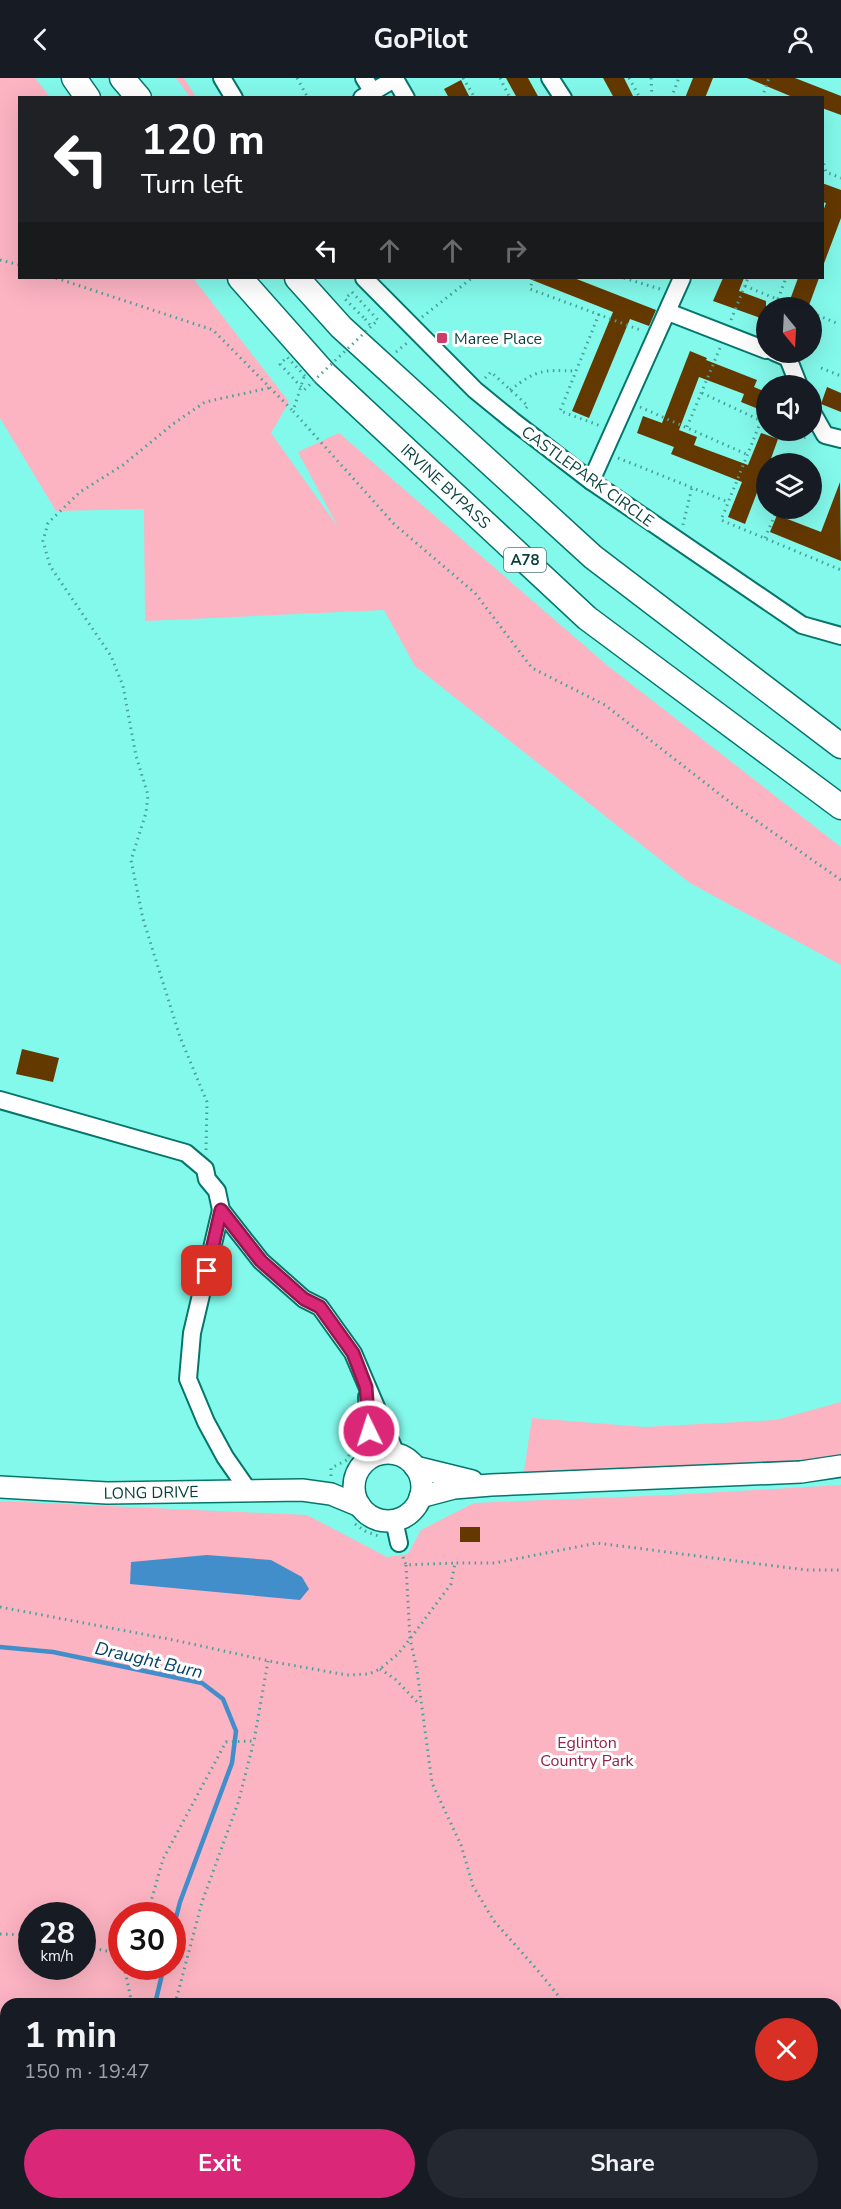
<!DOCTYPE html>
<html lang="en">
<head>
<meta charset="utf-8">
<style>
	body { margin:0; font-family:"Nunito Sans",sans-serif; background:#242831; color:#f1f3f6; height:100vh; display:flex; flex-direction:column; font-size:22px; white-space:nowrap }
	* { box-sizing:border-box; margin:0 }
	p { font-size:20px; color:#9ea1a6 }
	.icon { flex:none; width:33px; height:33px; fill:none; stroke:currentColor; stroke-width:2; stroke-linecap:round; stroke-linejoin:round }
	.map { position:relative; flex:1; overflow:hidden }
	.side { position:absolute; left:0px; top:1920px; width:842px; height:212px; display:flex; flex-direction:column; background:#171b24; border-radius:18px 18px 0 0; box-shadow:0 6px 24px #0002 }
	.side>* { flex:none }
	.banner { position:absolute; left:18px; top:18px; width:806px; height:183px; border-radius:0px; box-shadow:0 6px 24px #0002; background:#202124; color:#fff; overflow:hidden }
	.needle { width:39px; rotate:162deg }
	.tools { position:absolute; left:756px; top:219px; display:grid; gap:12px }
	.tools a { display:grid; place-items:center; width:66px; height:66px; border-radius:50%; background:#171b24; box-shadow:0 6px 24px #0002; font-size:30px }
	.speed { position:absolute; left:18px; top:1824px; display:flex; gap:12px; font-size:30px; font-weight:700; text-align:center }
	.speed>* { display:grid; place-content:center; width:78px; height:78px; border-radius:50%; background:#171b24; box-shadow:0 6px 24px #0002; line-height:1 }
	.speed small { font-size:15px; font-weight:400 }
	.speed .limit { border:9px solid #d22; background:#fff; color:#111 }
	.pin { position:absolute; display:grid; place-items:center; width:51px; height:51px; color:#fff; margin:-26px; border-radius:12px; box-shadow:0 3px 9px #0006 }
	.me { position:absolute; width:66px; margin:-33px; rotate:356deg; stroke-linejoin:round; filter:drop-shadow(0 0 4px #0008) }
	.turn { display:flex; align-items:center; gap:21px; height:126px; padding:0 24px; font-size:27px }
	.turn .icon { width:78px; height:78px; stroke-width:2.5 }
	.turn b { display:block; font-size:42px; line-height:51px }
	.lanes { display:flex; align-items:center; height:57px; padding:0 24px; background:#0003; justify-content:center; gap:30px; direction:ltr }
	.lanes .off { opacity:.35 }
	.round { display:grid; place-items:center; flex:none; width:63px; height:63px; border-radius:32px; background:#242831 }
	.summary { display:flex; align-items:center; justify-content:space-between; height:102px; padding:0 24px }
	h1 { font-size:36px; font-weight:700; line-height:45px }
	.cta { display:flex; gap:12px; margin-top:auto; padding:12px 24px }
	.cta a { flex:1; height:69px; border-radius:36px; background:#db2777; color:#fff; font-size:24px; font-weight:700; line-height:69px; text-align:center }
	.cta a+a { background:#242831; color:#f1f3f6 }
	header { display:flex; justify-content:space-between; align-items:center; height:78px; padding:0 24px; background:#171b24; font-size:27px; font-weight:700 }
	.map>svg:first-child { display:block }
	.green { fill:#fcb3c2; fill-rule:evenodd }
	.water { fill:#428ecb }
	.lines { fill:none; stroke-linecap:round; stroke-linejoin:round }
	.stream { stroke:#428ecb; stroke-width:4.5 }
	.building { fill:#643900 }
	.minor-casing { stroke:#06756c; stroke-width:20 }
	.major-casing { stroke:#06756c; stroke-width:24 }
	.highway-casing { stroke:#06756c; stroke-width:27 }
	.path { stroke:#48a096; stroke-width:3; stroke-dasharray:1.5 4.5; stroke-linecap:butt }
	.minor { stroke:#fff; stroke-width:16 }
	.major { stroke:#fff; stroke-width:21 }
	.highway { stroke:#fff; stroke-width:24 }
	.path-bridge { stroke:#48a096; stroke-width:3; stroke-dasharray:1.5 4.5; stroke-linecap:butt }
	.route-casing { stroke:#8e194d; stroke-width:15 }
	.route { stroke:#db2777; stroke-width:10 }
	.poi-dot { fill:#cb3d6a; stroke:#fff; stroke-width:2 }
	.labels { text-anchor:middle; stroke-width:6; stroke-linejoin:round; paint-order:stroke }
	.shield { fill:#fff; stroke:#517975; stroke-width:1.5 }
	.shield-label { font-size:15px; font-weight:bold; fill:#073f3a }
	.poi-label { font-size:16px; fill:#073f3a; stroke:#fff; text-anchor:start }
	.street-label { font-size:16px; fill:#073f3a; stroke:#fff }
	.park-label { font-size:16px; fill:#912248; stroke:#fff }
	.water-label { font-size:18px; font-style:italic; fill:#034068; stroke:#fff }
</style>
</head>
<body>
<header><svg class="icon" aria-label="back" viewBox="0 0 24 24"><path d="M15 5l-7 7 7 7"/></svg>GoPilot<svg class="icon" aria-label="person" viewBox="0 0 24 24"><circle cx="12" cy="8" r="4"/><path d="M4 21q1-7 8-7t8 7"/></svg></header>
<div class="map">
<svg width="841" height="2131" viewBox="0 0 841 2131">
	<rect width="100%" height="100%" fill="#83f9eb"/>
	<g class="green">
		<path d="M 0,0 L 35,0 L 50,19 L 20,20 L 20,200 L 193,200 L 289,324 L 271,355 L 338,449 L 298,374 L 339,355 L 608,588 L 841,769 L 841,887 L 690,805 L 415,588 L 384,532 L 145,543 L 144,431 L 56,433 L 0,340 Z"/>
		<path d="M 176,0 L 184,0 L 196,19 L 190,19 Z"/>
		<path d="M 841,1324 L 841,1376 L 761,1395 L 524,1393 L 532,1340 L 644,1349 L 776,1342 Z"/>
		<path d="M 841,1407 L 841,2131 L 0,2131 L 0,1423 L 307,1437 L 387,1479 L 408,1476 L 421,1452 L 474,1425 L 671,1417 ZM 32,1838 L 82,1838 L 82,1888 L 32,1888 ZM 122,1838 L 172,1838 L 172,1888 L 122,1888 ZM 6,1926 L 836,1926 L 836,2126 L 6,2126 Z"/>
	</g>
	<path class="water" d="M 207,1477 L 271,1482 L 302,1499 L 309,1511 L 300,1522 L 130,1506 L 131,1484 Z"/>
	<g class="lines">
		<g class="stream">
			<path d="M 0,1569 L 53,1574 L 202,1605 L 223,1621 L 236,1653 L 232,1685 L 180,1824 L 172,1855"/>
			<path d="M 155,1926 L 164,1888"/>
			<path d="M 345,2126 L 353,2131"/>
		</g>
	</g>
	<g class="building">
		<path d="M 506,0 L 528,0 L 539,20 L 517,20 Z"/>
		<path d="M 603,0 L 624,0 L 634,20 L 614,20 Z"/>
		<path d="M 693,0 L 713,0 L 705,20 L 685,20 Z"/>
		<path d="M 747,0 L 795,0 L 841,18 L 841,37 L 822,30 L 822,20 L 795,20 Z"/>
		<path d="M 461,2 L 470,20 L 449,20 L 444,11 Z"/>
		<path d="M 822,105 L 841,112 L 841,140 L 823,188 L 822,136 L 826,125 L 822,124 Z"/>
		<path d="M 527,200 L 574,200 L 656,232 L 649,248 L 630,241 L 589,340 L 572,333 L 613,234 Z"/>
		<path d="M 723,200 L 744,200 L 739,213 L 766,223 L 766,242 L 713,223 Z"/>
		<path d="M 798,200 L 819,200 L 808,230 L 787,230 Z"/>
		<path d="M 690,273 L 707,280 L 706,282 L 757,302 L 754,309 L 766,314 L 766,334 L 741,324 L 744,316 L 699,299 L 679,352 L 697,359 L 694,367 L 748,387 L 761,355 L 778,361 L 769,386 L 766,386 L 766,391 L 745,446 L 728,439 L 742,404 L 671,376 L 674,369 L 637,355 L 643,338 L 662,345 Z"/>
		<path d="M 827,309 L 841,315 L 841,334 L 821,326 Z"/>
		<path d="M 840,404 L 841,483 L 770,454 L 777,437 L 821,454 Z"/>
		<path d="M 22,971 L 59,980 L 53,1004 L 16,996 Z"/>
		<rect x="460" y="1449" width="20" height="15"/>
	</g>
	<g class="lines">
		<defs>
			<g id="minor">
				<path d="M 222,0 L 234,20"/>
				<path d="M 364,0 L 373,14"/>
				<path d="M 550,0 L 563,20"/>
				<path d="M 395,1 L 406,20"/>
				<path d="M 362,20 L 396,0"/>
				<path d="M 364,200 L 475,312 L 513,343 L 591,403 L 802,547 L 841,558"/>
				<path d="M 668,234 L 766,272"/>
				<path d="M 774,274 L 788,280 L 799,308"/>
				<path d="M 812,334 L 825,357 L 841,361"/>
				<path d="M 591,403 L 682,200"/>
				<path d="M 0,1022 L 186,1075 L 205,1091 L 207,1101 L 217,1113 L 221,1132 L 261,1183 L 304,1221 L 320,1229 L 335,1250 L 353,1275 L 396,1376"/>
				<path d="M 221,1132 L 192,1255 L 188,1301 L 206,1344 L 225,1379 L 248,1412"/>
				<path d="M 367,1382 L 369,1353 L 367,1319"/>
				<path d="M 394,1442 L 399,1465"/>
			</g>
			<g id="major">
				<circle cx="388" cy="1409" r="34"/>
				<path d="M 415,1389 L 472,1403"/>
				<path d="M 0,1409 L 107,1415 L 302,1412 L 331,1416 L 360,1428"/>
				<path d="M 420,1419 L 454,1410 L 491,1407 L 801,1394 L 841,1388"/>
			</g>
			<g id="highway">
				<path d="M 74,0 L 88,20"/>
				<path d="M 122,0 L 139,20"/>
				<path d="M 240,200 L 325,296 L 587,540 L 841,729"/>
				<path d="M 297,200 L 341,249 L 593,479 L 841,668"/>
			</g>
		</defs>
		<use href="#minor" class="minor-casing"/>
		<use href="#major" class="major-casing"/>
		<use href="#highway" class="highway-casing"/>
		<g class="path">
			<path d="M 297,0 L 308,20"/>
			<path d="M 463,0 L 475,20"/>
			<path d="M 500,0 L 510,20"/>
			<path d="M 629,0 L 640,20"/>
			<path d="M 651,0 L 652,20"/>
			<path d="M 671,20 L 679,0"/>
			<path d="M 762,20 L 769,0"/>
			<path d="M 822,80 L 826,94 L 841,100"/>
			<path d="M 0,182 L 20,187"/>
			<path d="M 56,200 L 213,252 L 293,333"/>
			<path d="M 533,200 L 530,211 L 643,253"/>
			<path d="M 624,200 L 660,211"/>
			<path d="M 745,208 L 799,230"/>
			<path d="M 778,221 L 786,200"/>
			<path d="M 812,235 L 839,246"/>
			<path d="M 599,236 L 560,333 L 601,348"/>
			<path d="M 422,239 L 472,200"/>
			<path d="M 365,241 L 370,247"/>
			<path d="M 731,242 L 748,200"/>
			<path d="M 396,274 L 407,265"/>
			<path d="M 821,290 L 841,298"/>
			<path d="M 304,299 L 293,333 L 394,446 L 475,515 L 532,590 L 605,627 L 731,725 L 841,802"/>
			<path d="M 485,300 L 491,294 L 528,328 L 523,333"/>
			<path d="M 510,312 C 538,291 542,292 576,293"/>
			<path d="M 702,315 L 766,345"/>
			<path d="M 640,329 L 746,376"/>
			<path d="M 761,343 L 721,442 L 841,492"/>
			<path d="M 687,349 L 720,270"/>
			<path d="M 782,352 L 797,360 L 808,359"/>
			<path d="M 618,380 L 728,424"/>
			<path d="M 683,447 L 692,409"/>
			<path d="M 765,460 L 778,430"/>
			<path d="M 206,1072 L 207,1024 L 180,959 L 143,841 L 131,782 L 146,735 L 148,717 L 136,678 L 123,608 L 111,578 L 50,488 L 43,463 L 48,445 L 80,414 L 123,387 L 173,346 L 205,324 L 269,310"/>
			<path d="M 331,1398 L 331,1390 L 347,1382 L 351,1373"/>
			<path d="M 355,1446 L 365,1453 L 381,1459"/>
			<path d="M 403,1479 L 406,1487 L 455,1485"/>
			<path d="M 406,1487 L 410,1561 L 417,1592 L 432,1705 L 461,1767 L 473,1808 L 494,1843 L 540,1895 L 565,1926"/>
			<path d="M 0,1529 L 174,1562 L 274,1584 L 347,1597 L 369,1596 L 380,1591 L 398,1576 L 410,1561 L 451,1506 L 455,1485 L 495,1485 L 597,1465 L 806,1492 L 841,1492"/>
			<path d="M 380,1591 L 395,1601 L 419,1626"/>
			<path d="M 147,1838 L 163,1781 L 226,1664 L 254,1663 L 268,1583"/>
			<path d="M 0,1856 L 32,1857"/>
			<path d="M 82,1868 L 122,1876"/>
			<path d="M 124,1888 L 132,1926"/>
			<path d="M 175,1926 L 202,1824 L 238,1725 L 254,1663"/>
			<path d="M 325,2126 L 334,2131"/>
			<path d="M 454,2126 L 456,2131"/>
			<path d="M 818,2126 L 820,2131"/>
		</g>
		<use href="#minor" class="minor"/>
		<use href="#major" class="major"/>
		<use href="#highway" class="highway"/>
		<path class="path-bridge" d="M 305,298 L 287,279 L 280,286 L 304,312 L 378,242 L 352,214 L 345,221 L 365,241"/>
	</g>
	<g class="lines">
		<defs>
			<path id="route" d="M 207,1193 L 221,1132 L 261,1183 L 304,1221 L 320,1229 L 353,1275 L 366,1309 L 369,1353"/>
		</defs>
		<use href="#route" class="route-casing"/>
		<use href="#route" class="route"/>
	</g>
	<rect class="poi-dot" x="436" y="254" width="12" height="12" rx="3"/>
	<g class="labels">
		<rect class="shield" x="504" y="470" width="42" height="24" rx="4.5"/>
		<g class="shield-label">
			<text x="525" y="487">A78</text>
		</g>
		<g class="poi-label">
			<text x="454" y="266">Maree Place</text>
		</g>
		<g class="street-label">
			<text transform="translate(588 398) rotate(36)" y="6">CASTLEPARK CIRCLE</text>
			<text transform="translate(446 408) rotate(43)" y="6">IRVINE BYPASS</text>
			<text transform="translate(151 1414) rotate(-1)" y="6">LONG DRIVE</text>
		</g>
		<g class="park-label">
			<text x="587" y="1670">Eglinton<tspan x="587" dy="18">Country Park</tspan></text>
		</g>
		<g class="water-label">
			<text transform="translate(149 1582) rotate(13)" y="6">Draught Burn</text>
		</g>
	</g>
</svg>
<div class="tools">
<a><svg class="needle" viewBox="-14 -14 28 28"><path d="M0-13l5 13h-10z" fill="#e53935"/><path d="M0 13l5-13h-10z" fill="#9ea1a6"/></svg></a>
<a><svg class="icon" aria-label="sound" viewBox="0 0 24 24"><path d="M4 9h4l5-4v14l-5-4H4zM17 9q2 3 0 6"/></svg></a>
<a><svg class="icon" aria-label="layers" viewBox="0 0 24 24"><path d="M12 4l9 5-9 5-9-5zM3 14l9 5 9-5"/></svg></a>
</div>
<div class="speed"><div>28<small>km/h</small></div><div class="limit">30</div></div>
<div class="pin" style="left:207px;top:1193px;background:#d93025"><svg class="icon" aria-label="arrive" viewBox="0 0 24 24"><path d="M6 21V4h12l-3 4 3 4H6"/></svg></div>
<svg class="me" style="left:369px;top:1353px" viewBox="-20 -20 40 40"><circle r="17" fill="#db2777" stroke="#fff" stroke-width="3"/><path d="M0-11L8 9 0 5-8 9z" fill="#fff"/></svg>
<div class="banner">
<div class="turn"><svg class="icon" aria-label="left" viewBox="0 0 24 24"><path d="M17 20v-9H6M10 6l-5 5 5 5"/></svg><div><b>120 m</b>Turn left</div></div>
<div class="lanes"><svg class="icon" aria-label="left" viewBox="0 0 24 24"><path d="M17 20v-9H6M10 6l-5 5 5 5"/></svg><svg class="icon off" aria-label="ahead" viewBox="0 0 24 24"><path d="M12 20V5M6 11l6-6 6 6"/></svg><svg class="icon off" aria-label="ahead" viewBox="0 0 24 24"><path d="M12 20V5M6 11l6-6 6 6"/></svg><svg class="icon off" aria-label="right" viewBox="0 0 24 24"><path d="M7 20v-9h11M14 6l5 5-5 5"/></svg></div>
</div>
<section class="side">
<div class="summary"><div><h1>1 min</h1><p>150 m · 19:47</p></div><a class="round" style="background:#d93025;color:#fff"><svg class="icon" aria-label="close" viewBox="0 0 24 24"><path d="M6 6l12 12M18 6L6 18"/></svg></a></div>
<div class="cta"><a>Exit</a><a>Share</a></div>
</section>
</div>
</body>
</html>
